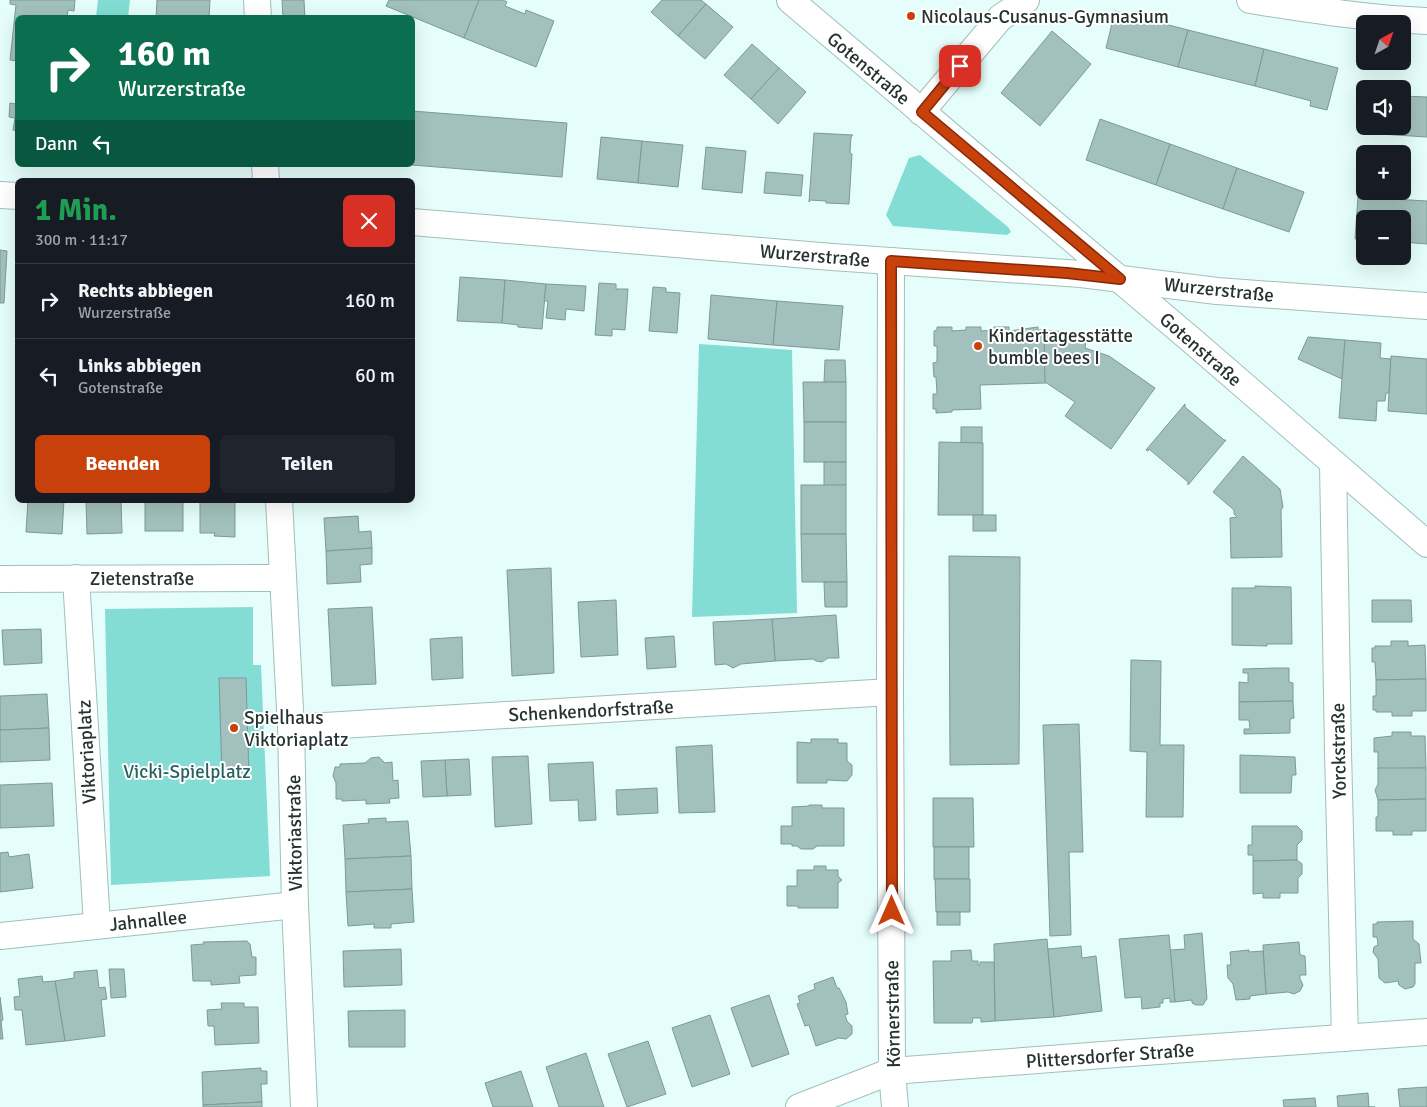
<!DOCTYPE html>
<html lang="de">
<head>
<meta charset="utf-8">
<style>
	body { margin:0; font-family:Signika,sans-serif; background:#20242c; color:#f1f3f6; height:100vh; display:flex; flex-direction:column; font-size:19px; white-space:nowrap }
	* { box-sizing:border-box; margin:0 }
	p { font-size:16px; color:#9ea1a6 }
	.icon { flex:none; width:28px; height:28px; fill:none; stroke:currentColor; stroke-width:2; stroke-linecap:round; stroke-linejoin:round }
	.map { position:relative; flex:1; overflow:hidden }
	.sheet { position:absolute; left:15px; top:178px; width:400px; height:325px; display:flex; flex-direction:column; background:#171b24; border-radius:8px; box-shadow:0 5px 20px #0002 }
	.sheet>* { flex:none }
	.hud { position:absolute; left:15px; top:15px; width:400px; height:152px; border-radius:8px; box-shadow:0 5px 20px #0002; background:#0b6e4f; color:#fff; overflow:hidden }
	.needle { width:32px; rotate:40deg }
	.controls { position:absolute; left:1356px; top:15px; display:grid; gap:10px }
	.controls a { display:grid; place-items:center; width:55px; height:55px; border-radius:8px; background:#171b24; box-shadow:0 5px 20px #0002; font-size:25px }
	.pin { position:absolute; display:grid; place-items:center; width:42px; height:42px; color:#fff; margin:-21px; border-radius:10px; box-shadow:0 2px 8px #0006 }
	.me { position:absolute; width:55px; margin:-28px; rotate:0deg; stroke-linejoin:round; filter:drop-shadow(0 0 4px #0008) }
	.turn { display:flex; align-items:center; gap:18px; height:105px; padding:0 20px; font-size:22px }
	.turn .icon { width:65px; height:65px; stroke-width:2.5 }
	.turn b { display:block; font-size:35px; line-height:42px }
	.then { display:flex; align-items:center; height:48px; padding:0 20px; background:#0003; gap:10px; font-size:19px }
	.round { display:grid; place-items:center; flex:none; width:52px; height:52px; border-radius:8px; background:#20242c }
	.headline { display:flex; align-items:center; justify-content:space-between; height:85px; padding:0 20px }
	h1 { font-size:30px; font-weight:800; line-height:38px; color:#1e9e55 }
	.button { display:flex; gap:10px; margin-top:auto; padding:10px 20px }
	.button a { flex:1; height:58px; border-radius:8px; background:#c8410b; color:#fff; font-size:20px; font-weight:800; line-height:58px; text-align:center }
	.button a+a { background:#20242c; color:#f1f3f6 }
	ul { padding:0; list-style:none }
	li { display:flex; align-items:center; gap:15px; height:75px; padding:0 20px; border-top:1px solid #363941 }
	li div { flex:1 }
	li b { display:block; font-size:19px }
	li em { font-style:normal }
	.map>svg:first-child { display:block }
	.green { fill:#83ddd5 }
	.building { fill:#a2c0bd; stroke:#7c9a96 }
	.lines { fill:none; stroke-linecap:round; stroke-linejoin:round }
	.street-casing { stroke:#a0bfbb; stroke-width:28 }
	.street { stroke:#fff; stroke-width:26 }
	.route-casing { stroke:#822a07; stroke-width:12 }
	.route { stroke:#c8410b; stroke-width:9 }
	.poi-dot { fill:#c8410b; stroke:#fff; stroke-width:2 }
	.labels { text-anchor:middle; stroke-width:4; stroke-linejoin:round; paint-order:stroke }
	.poi-label { font-size:19px; fill:#273332; stroke:#fff; text-anchor:start }
	.street-label { font-size:19px; fill:#273332; stroke:#fff }
	.park-label { font-size:19px; fill:#27635e; stroke:#fff }
</style>
</head>
<body>
<div class="map">
<svg width="1427" height="1107" viewBox="0 0 1427 1107">
	<rect width="100%" height="100%" fill="#e5fefb"/>
	<g class="green">
		<path d="M 98,0 L 130,0 L 128,17 L 96,17 Z"/>
		<path d="M 920,155 L 1008,227 L 1011,232 L 1007,235 L 893,226 L 886,215 L 909,158 Z"/>
		<path d="M 699,344 L 792,350 L 797,613 L 692,617 Z"/>
		<path d="M 253,607 L 253,665 L 261,665 L 270,876 L 111,885 L 105,609 Z"/>
	</g>
	<g class="building">
		<path d="M 10,0 L 75,0 L 74,11 L 68,10 L 67,18 L 18,18 L 18,61 L 10,60 L 16,5 L 10,4 Z"/>
		<path d="M 157,0 L 210,0 L 209,18 L 156,18 Z"/>
		<path d="M 282,0 L 304,0 L 305,18 L 283,18 Z"/>
		<path d="M 389,0 L 479,0 L 464,38 L 386,6 Z"/>
		<path d="M 479,0 L 503,0 L 507,2 L 505,6 L 525,14 L 526,10 L 554,21 L 536,67 L 464,38 Z"/>
		<path d="M 662,0 L 701,0 L 706,4 L 678,36 L 651,12 Z"/>
		<path d="M 706,4 L 733,27 L 705,59 L 678,36 Z"/>
		<path d="M 1115,11 L 1188,30 L 1178,67 L 1106,48 Z"/>
		<path d="M 1188,30 L 1264,49 L 1255,86 L 1178,67 Z"/>
		<path d="M 1052,31 L 1091,64 L 1040,126 L 1001,93 Z"/>
		<path d="M 752,44 L 779,68 L 751,99 L 724,75 Z"/>
		<path d="M 1264,49 L 1338,68 L 1327,110 L 1310,106 L 1311,101 L 1255,86 Z"/>
		<path d="M 779,68 L 806,92 L 778,124 L 751,99 Z"/>
		<path d="M 18,89 L 18,131 L 13,130 L 15,118 L 9,117 L 10,103 L 16,104 Z"/>
		<path d="M 1402,96 L 1427,97 L 1427,137 L 1380,134 L 1380,126 L 1402,126 Z"/>
		<path d="M 412,111 L 567,123 L 562,177 L 412,165 Z"/>
		<path d="M 1100,119 L 1170,144 L 1156,185 L 1086,160 Z"/>
		<path d="M 814,133 L 853,135 L 851,137 L 850,153 L 852,154 L 849,204 L 826,203 L 826,201 L 810,200 L 809,202 Z"/>
		<path d="M 601,137 L 642,141 L 638,183 L 597,179 Z"/>
		<path d="M 642,141 L 683,145 L 678,187 L 638,183 Z"/>
		<path d="M 1170,144 L 1237,168 L 1223,209 L 1156,185 Z"/>
		<path d="M 706,147 L 746,151 L 742,193 L 702,189 Z"/>
		<path d="M 1237,168 L 1304,192 L 1289,232 L 1223,209 Z"/>
		<path d="M 766,172 L 803,175 L 801,196 L 764,193 Z"/>
		<path d="M 1358,197 L 1427,201 L 1427,244 L 1402,242 L 1402,219 L 1365,219 L 1365,240 L 1355,239 Z"/>
		<path d="M 0,250 L 7,251 L 4,303 L 0,303 Z"/>
		<path d="M 460,277 L 505,280 L 502,323 L 457,321 Z"/>
		<path d="M 505,280 L 546,284 L 542,329 L 518,327 L 518,325 L 502,323 Z"/>
		<path d="M 599,283 L 616,284 L 616,289 L 628,289 L 625,330 L 612,329 L 612,336 L 595,335 Z"/>
		<path d="M 546,284 L 586,286 L 584,311 L 566,309 L 565,320 L 546,318 L 548,301 L 544,301 Z"/>
		<path d="M 653,287 L 666,288 L 666,292 L 680,293 L 677,333 L 649,331 Z"/>
		<path d="M 711,295 L 777,301 L 773,345 L 708,339 Z"/>
		<path d="M 777,301 L 843,306 L 839,350 L 773,345 Z"/>
		<path d="M 937,327 L 952,327 L 952,331 L 966,330 L 966,327 L 981,327 L 981,331 L 994,330 L 994,327 L 1009,327 L 1009,331 L 1038,327 L 1038,330 L 1044,330 L 1046,383 L 980,385 L 981,409 L 952,410 L 952,412 L 936,413 L 936,409 L 933,409 L 933,394 L 937,394 L 936,377 L 934,377 L 933,363 L 937,362 L 937,346 L 934,346 L 934,331 L 937,330 Z"/>
		<path d="M 1044,330 L 1087,334 L 1085,348 L 1109,356 L 1155,388 L 1111,449 L 1065,416 L 1075,402 L 1045,382 Z"/>
		<path d="M 1308,337 L 1345,340 L 1342,379 L 1298,359 Z"/>
		<path d="M 1345,340 L 1381,343 L 1380,358 L 1391,359 L 1389,393 L 1386,393 L 1385,401 L 1377,401 L 1376,421 L 1339,418 Z"/>
		<path d="M 1391,356 L 1427,359 L 1427,414 L 1388,411 Z"/>
		<path d="M 825,360 L 845,360 L 846,382 L 824,382 Z"/>
		<path d="M 803,382 L 846,382 L 846,422 L 804,422 Z"/>
		<path d="M 1185,404 L 1185,407 L 1224,440 L 1226,440 L 1188,485 L 1188,482 L 1149,449 L 1148,451 L 1146,450 Z"/>
		<rect x="804" y="422" width="42" height="40"/>
		<rect x="961" y="427" width="21" height="16"/>
		<path d="M 939,442 L 983,443 L 983,515 L 938,515 Z"/>
		<path d="M 1243,456 L 1280,489 L 1283,507 L 1281,510 L 1282,557 L 1231,558 L 1230,518 L 1237,517 L 1234,514 L 1234,510 L 1213,492 Z"/>
		<path d="M 824,462 L 846,462 L 846,485 L 824,486 Z"/>
		<rect x="801" y="485" width="45" height="49"/>
		<path d="M 28,500 L 64,500 L 62,534 L 26,532 Z"/>
		<path d="M 86,500 L 121,500 L 122,533 L 87,534 Z"/>
		<rect x="145" y="500" width="38" height="31"/>
		<path d="M 200,500 L 235,500 L 235,537 L 214,536 L 215,533 L 200,533 Z"/>
		<rect x="973" y="515" width="23" height="16"/>
		<path d="M 358,516 L 359,532 L 371,531 L 372,548 L 326,551 L 324,518 Z"/>
		<path d="M 801,534 L 846,534 L 847,582 L 802,582 Z"/>
		<path d="M 372,548 L 372,564 L 360,565 L 361,582 L 327,584 L 326,551 Z"/>
		<path d="M 949,556 L 1020,557 L 1019,764 L 950,765 Z"/>
		<path d="M 551,568 L 554,673 L 512,676 L 507,570 Z"/>
		<path d="M 824,582 L 847,582 L 847,607 L 825,607 Z"/>
		<path d="M 1255,586 L 1291,587 L 1292,644 L 1267,644 L 1267,646 L 1232,645 L 1232,588 L 1255,588 Z"/>
		<path d="M 616,600 L 618,655 L 581,657 L 578,602 Z"/>
		<path d="M 1372,600 L 1411,600 L 1412,622 L 1372,622 Z"/>
		<path d="M 372,607 L 376,684 L 332,686 L 328,609 Z"/>
		<path d="M 836,615 L 839,658 L 828,658 L 822,662 L 816,661 L 813,659 L 775,661 L 772,619 Z"/>
		<path d="M 772,619 L 775,661 L 741,664 L 733,668 L 726,664 L 715,665 L 713,622 Z"/>
		<path d="M 41,629 L 42,663 L 4,665 L 2,630 Z"/>
		<path d="M 674,636 L 676,667 L 647,669 L 645,638 Z"/>
		<path d="M 462,637 L 463,678 L 432,680 L 430,639 Z"/>
		<path d="M 1391,641 L 1408,641 L 1408,646 L 1425,645 L 1426,679 L 1376,680 L 1375,662 L 1372,662 L 1372,648 L 1375,648 L 1375,646 L 1391,646 Z"/>
		<path d="M 1131,660 L 1161,661 L 1160,745 L 1184,745 L 1183,817 L 1146,817 L 1147,752 L 1130,751 Z"/>
		<path d="M 1276,668 L 1289,668 L 1289,682 L 1293,683 L 1293,701 L 1239,702 L 1239,682 L 1248,683 L 1248,673 L 1243,673 L 1243,669 Z"/>
		<path d="M 219,678 L 246,678 L 249,777 L 222,778 Z"/>
		<path d="M 1426,679 L 1426,711 L 1412,711 L 1412,716 L 1392,716 L 1392,712 L 1376,712 L 1376,710 L 1373,710 L 1373,696 L 1376,696 L 1376,680 Z"/>
		<path d="M 47,694 L 49,728 L 0,730 L 0,696 Z"/>
		<path d="M 1293,701 L 1294,718 L 1290,719 L 1290,733 L 1244,734 L 1244,729 L 1250,729 L 1249,720 L 1239,720 L 1239,702 Z"/>
		<path d="M 1079,724 L 1083,852 L 1069,852 L 1071,935 L 1050,936 L 1043,725 Z"/>
		<path d="M 49,728 L 50,760 L 0,762 L 0,730 Z"/>
		<path d="M 1392,732 L 1411,732 L 1411,736 L 1425,736 L 1426,768 L 1378,769 L 1378,752 L 1374,752 L 1374,738 L 1392,736 Z"/>
		<path d="M 811,739 L 838,739 L 838,743 L 847,743 L 847,761 L 852,765 L 852,775 L 847,781 L 827,780 L 827,783 L 797,783 L 797,742 L 811,743 Z"/>
		<path d="M 712,745 L 715,812 L 679,813 L 676,747 Z"/>
		<path d="M 1240,755 L 1295,757 L 1296,775 L 1292,775 L 1291,793 L 1240,793 Z"/>
		<path d="M 528,756 L 532,824 L 495,827 L 492,757 Z"/>
		<path d="M 379,757 L 385,763 L 392,762 L 393,781 L 398,780 L 399,798 L 389,799 L 390,803 L 366,804 L 366,800 L 342,801 L 342,799 L 336,799 L 336,783 L 333,776 L 335,767 L 340,767 L 340,764 L 365,763 L 371,758 Z"/>
		<path d="M 469,759 L 471,795 L 447,796 L 445,760 Z"/>
		<path d="M 445,760 L 447,796 L 423,797 L 421,761 Z"/>
		<path d="M 593,762 L 596,820 L 579,821 L 578,800 L 550,801 L 548,764 Z"/>
		<path d="M 1378,768 L 1426,768 L 1426,799 L 1378,800 L 1375,790 L 1378,784 Z"/>
		<path d="M 52,783 L 54,826 L 0,828 L 0,785 Z"/>
		<path d="M 657,788 L 658,813 L 617,815 L 616,790 Z"/>
		<path d="M 933,798 L 973,798 L 974,847 L 933,847 Z"/>
		<path d="M 1426,799 L 1426,831 L 1412,831 L 1412,835 L 1393,835 L 1393,831 L 1376,831 L 1376,817 L 1378,817 L 1378,800 Z"/>
		<path d="M 809,805 L 822,805 L 822,808 L 844,808 L 844,846 L 817,846 L 813,849 L 801,849 L 797,846 L 792,846 L 792,844 L 781,844 L 781,826 L 792,826 L 792,807 L 809,806 Z"/>
		<path d="M 386,818 L 386,822 L 408,821 L 411,856 L 345,859 L 343,825 L 369,823 L 368,819 Z"/>
		<path d="M 1252,826 L 1297,826 L 1302,831 L 1302,840 L 1297,845 L 1297,860 L 1253,861 L 1253,855 L 1248,855 L 1248,845 L 1252,845 Z"/>
		<rect x="934" y="847" width="35" height="32"/>
		<path d="M 8,852 L 9,857 L 29,854 L 33,888 L 0,892 L 0,853 Z"/>
		<path d="M 411,856 L 412,889 L 346,892 L 345,859 Z"/>
		<path d="M 1297,860 L 1302,864 L 1302,874 L 1298,878 L 1298,893 L 1280,893 L 1280,898 L 1263,898 L 1263,893 L 1253,894 L 1253,861 Z"/>
		<path d="M 814,866 L 826,866 L 826,870 L 838,870 L 838,876 L 842,880 L 838,883 L 838,908 L 798,908 L 798,906 L 787,906 L 787,886 L 797,886 L 797,870 L 814,870 Z"/>
		<path d="M 935,879 L 970,879 L 970,912 L 936,912 Z"/>
		<path d="M 412,889 L 414,922 L 391,924 L 391,928 L 374,928 L 374,924 L 348,926 L 346,892 Z"/>
		<rect x="937" y="912" width="23" height="13"/>
		<path d="M 1413,921 L 1413,939 L 1419,944 L 1421,963 L 1415,963 L 1415,984 L 1413,987 L 1405,989 L 1399,985 L 1398,981 L 1385,983 L 1379,978 L 1378,959 L 1373,952 L 1374,947 L 1378,945 L 1377,937 L 1373,937 L 1373,924 L 1377,924 L 1377,922 Z"/>
		<path d="M 1202,933 L 1207,999 L 1206,1000 L 1203,1005 L 1196,1005 L 1192,1003 L 1192,1000 L 1175,1002 L 1170,950 L 1185,949 L 1184,935 Z"/>
		<path d="M 1169,935 L 1175,1002 L 1170,1002 L 1170,998 L 1163,999 L 1163,1003 L 1160,1003 L 1160,1007 L 1142,1009 L 1141,997 L 1125,998 L 1119,939 Z"/>
		<path d="M 1047,939 L 1054,1017 L 995,1021 L 994,944 Z"/>
		<path d="M 247,941 L 250,944 L 252,957 L 256,957 L 256,975 L 239,976 L 240,983 L 211,985 L 211,981 L 193,981 L 191,945 L 204,944 L 203,942 Z"/>
		<path d="M 1299,942 L 1300,955 L 1305,956 L 1306,975 L 1300,975 L 1300,979 L 1303,985 L 1300,991 L 1294,994 L 1288,992 L 1266,994 L 1263,945 Z"/>
		<path d="M 1081,946 L 1082,958 L 1096,956 L 1102,1011 L 1054,1017 L 1048,949 Z"/>
		<path d="M 401,949 L 402,985 L 344,987 L 343,951 Z"/>
		<path d="M 971,950 L 972,961 L 978,961 L 978,965 L 980,965 L 980,962 L 994,962 L 995,1021 L 981,1022 L 981,1018 L 973,1018 L 972,1023 L 934,1023 L 933,961 L 951,961 L 951,951 Z"/>
		<path d="M 1249,950 L 1249,952 L 1263,951 L 1266,994 L 1250,996 L 1250,999 L 1236,1000 L 1233,984 L 1228,978 L 1227,965 L 1231,965 L 1230,952 Z"/>
		<path d="M 109,969 L 124,969 L 126,997 L 111,998 Z"/>
		<path d="M 97,970 L 99,988 L 105,987 L 107,999 L 101,1000 L 105,1036 L 65,1041 L 55,981 L 74,978 L 74,972 Z"/>
		<path d="M 42,976 L 43,982 L 55,981 L 65,1041 L 26,1045 L 22,1010 L 15,1010 L 14,997 L 20,996 L 18,979 Z"/>
		<path d="M 833,977 L 837,988 L 839,988 L 846,1002 L 848,1014 L 845,1015 L 847,1021 L 852,1026 L 852,1034 L 846,1039 L 839,1038 L 816,1046 L 809,1025 L 805,1026 L 797,1004 L 800,1003 L 798,996 L 815,989 L 814,984 Z"/>
		<path d="M 769,995 L 789,1054 L 752,1067 L 731,1008 Z"/>
		<path d="M 0,997 L 3,1020 L 1,1021 L 3,1039 L 0,1039 Z"/>
		<path d="M 221,1003 L 244,1003 L 244,1007 L 258,1007 L 259,1043 L 215,1045 L 214,1026 L 208,1026 L 207,1010 L 222,1009 Z"/>
		<path d="M 405,1010 L 405,1047 L 349,1047 L 348,1011 Z"/>
		<path d="M 710,1015 L 730,1074 L 692,1087 L 672,1028 Z"/>
		<path d="M 648,1041 L 666,1094 L 627,1107 L 608,1054 Z"/>
		<path d="M 586,1053 L 604,1107 L 559,1107 L 546,1067 Z"/>
		<path d="M 261,1068 L 261,1071 L 267,1071 L 267,1084 L 261,1084 L 262,1102 L 203,1105 L 202,1072 Z"/>
		<path d="M 521,1071 L 533,1107 L 493,1107 L 485,1083 Z"/>
		<path d="M 1427,1087 L 1427,1107 L 1400,1107 L 1398,1089 Z"/>
		<path d="M 1368,1093 L 1369,1107 L 1375,1107 L 1338,1107 L 1337,1096 Z"/>
		<path d="M 1315,1098 L 1316,1107 L 1284,1107 L 1283,1100 Z"/>
		<path d="M 262,1102 L 262,1107 L 203,1107 L 203,1105 Z"/>
	</g>
	<g class="lines">
		<defs>
			<g id="street">
				<path d="M 257,0 L 258,18"/>
				<path d="M 790,0 L 1196,344 L 1427,544"/>
				<path d="M 1250,0 C 1308,9 1369,19 1427,21"/>
				<path d="M 921,112 L 1000,18 L 1026,0"/>
				<path d="M 265,165 L 266,180"/>
				<path d="M 0,195 L 18,196"/>
				<path d="M 412,222 L 832,257 L 1081,274 L 1217,291 L 1427,306"/>
				<path d="M 891,261 L 890,692 L 892,1071 L 895,1107"/>
				<path d="M 1333,464 L 1338,751 L 1345,1038"/>
				<path d="M 279,500 L 291,728 L 295,905 L 304,1107"/>
				<path d="M 76,578 L 97,925"/>
				<path d="M 0,579 L 283,578"/>
				<path d="M 291,728 L 890,692"/>
				<path d="M 0,936 L 295,905"/>
				<path d="M 799,1107 L 892,1071 L 1116,1054 L 1427,1032"/>
			</g>
		</defs>
		<use href="#street" class="street-casing"/>
		<use href="#street" class="street"/>
	</g>
	<g class="lines">
		<defs>
			<path id="route" d="M 892,911 L 891,261 L 1067,273 L 1120,279 L 922,112 L 960,66"/>
		</defs>
		<use href="#route" class="route-casing"/>
		<use href="#route" class="route"/>
	</g>
	<g class="poi-dot">
		<circle cx="911" cy="16" r="5"/>
		<circle cx="978" cy="346" r="5"/>
		<circle cx="234" cy="728" r="5"/>
	</g>
	<g class="labels">
		<g class="poi-label">
			<text x="921" y="23">Nicolaus-Cusanus-Gymnasium</text>
			<text x="988" y="342">Kindertagesstätte<tspan x="988" dy="22">bumble bees I</tspan></text>
			<text x="244" y="724">Spielhaus<tspan x="244" dy="22">Viktoriaplatz</tspan></text>
		</g>
		<g class="street-label">
			<text transform="translate(869 68) rotate(40)" y="7">Gotenstraße</text>
			<text transform="translate(815 255) rotate(5)" y="7">Wurzerstraße</text>
			<text transform="translate(1219 289) rotate(6)" y="7">Wurzerstraße</text>
			<text transform="translate(1201 349) rotate(41)" y="7">Gotenstraße</text>
			<text x="142" y="585">Zietenstraße</text>
			<text transform="translate(591 710) rotate(-3)" y="7">Schenkendorfstraße</text>
			<text transform="translate(1338 751) rotate(-91)" y="7">Yorckstraße</text>
			<text transform="translate(86 752) rotate(-93)" y="7">Viktoriaplatz</text>
			<text transform="translate(294 833) rotate(-91)" y="7">Viktoriastraße</text>
			<text transform="translate(148 920) rotate(-6)" y="7">Jahnallee</text>
			<text transform="translate(892 1014) rotate(-91)" y="7">Körnerstraße</text>
			<text transform="translate(1110 1055) rotate(-4)" y="7">Plittersdorfer Straße</text>
		</g>
		<g class="park-label">
			<text x="187" y="778">Vicki-Spielplatz</text>
		</g>
	</g>
</svg>
<div class="controls">
<a><svg class="needle" viewBox="-14 -14 28 28"><path d="M0-13l5 13h-10z" fill="#e53935"/><path d="M0 13l5-13h-10z" fill="#9ea1a6"/></svg></a>
<a><svg class="icon" aria-label="sound" viewBox="0 0 24 24"><path d="M4 9h4l5-4v14l-5-4H4zM17 9q2 3 0 6"/></svg></a>
<a>+</a>
<a>−</a>
</div>
<div class="pin" style="left:960px;top:66px;background:#d93025"><svg class="icon" aria-label="arrive" viewBox="0 0 24 24"><path d="M6 21V4h12l-3 4 3 4H6"/></svg></div>
<svg class="me" style="left:892px;top:911px" viewBox="-20 -20 40 40"><path d="M0-17L14 15 0 8-14 15z" fill="#c8410b" stroke="#fff" stroke-width="4"/></svg>
<div class="hud">
<div class="turn"><svg class="icon" aria-label="right" viewBox="0 0 24 24"><path d="M7 20v-9h11M14 6l5 5-5 5"/></svg><div><b>160 m</b>Wurzerstraße</div></div>
<div class="then">Dann<svg class="icon" aria-label="left" viewBox="0 0 24 24"><path d="M17 20v-9H6M10 6l-5 5 5 5"/></svg></div>
</div>
<section class="sheet">
<div class="headline"><div><h1>1 Min.</h1><p>300 m · 11:17</p></div><a class="round" style="background:#d93025;color:#fff"><svg class="icon" aria-label="close" viewBox="0 0 24 24"><path d="M6 6l12 12M18 6L6 18"/></svg></a></div>
<ul>
<li><svg class="icon" aria-label="right" viewBox="0 0 24 24"><path d="M7 20v-9h11M14 6l5 5-5 5"/></svg><div><b>Rechts abbiegen</b><p>Wurzerstraße</p></div><em>160 m</em></li>
<li><svg class="icon" aria-label="left" viewBox="0 0 24 24"><path d="M17 20v-9H6M10 6l-5 5 5 5"/></svg><div><b>Links abbiegen</b><p>Gotenstraße</p></div><em>60 m</em></li>
</ul>
<div class="button"><a>Beenden</a><a>Teilen</a></div>
</section>
</div>
</body>
</html>
